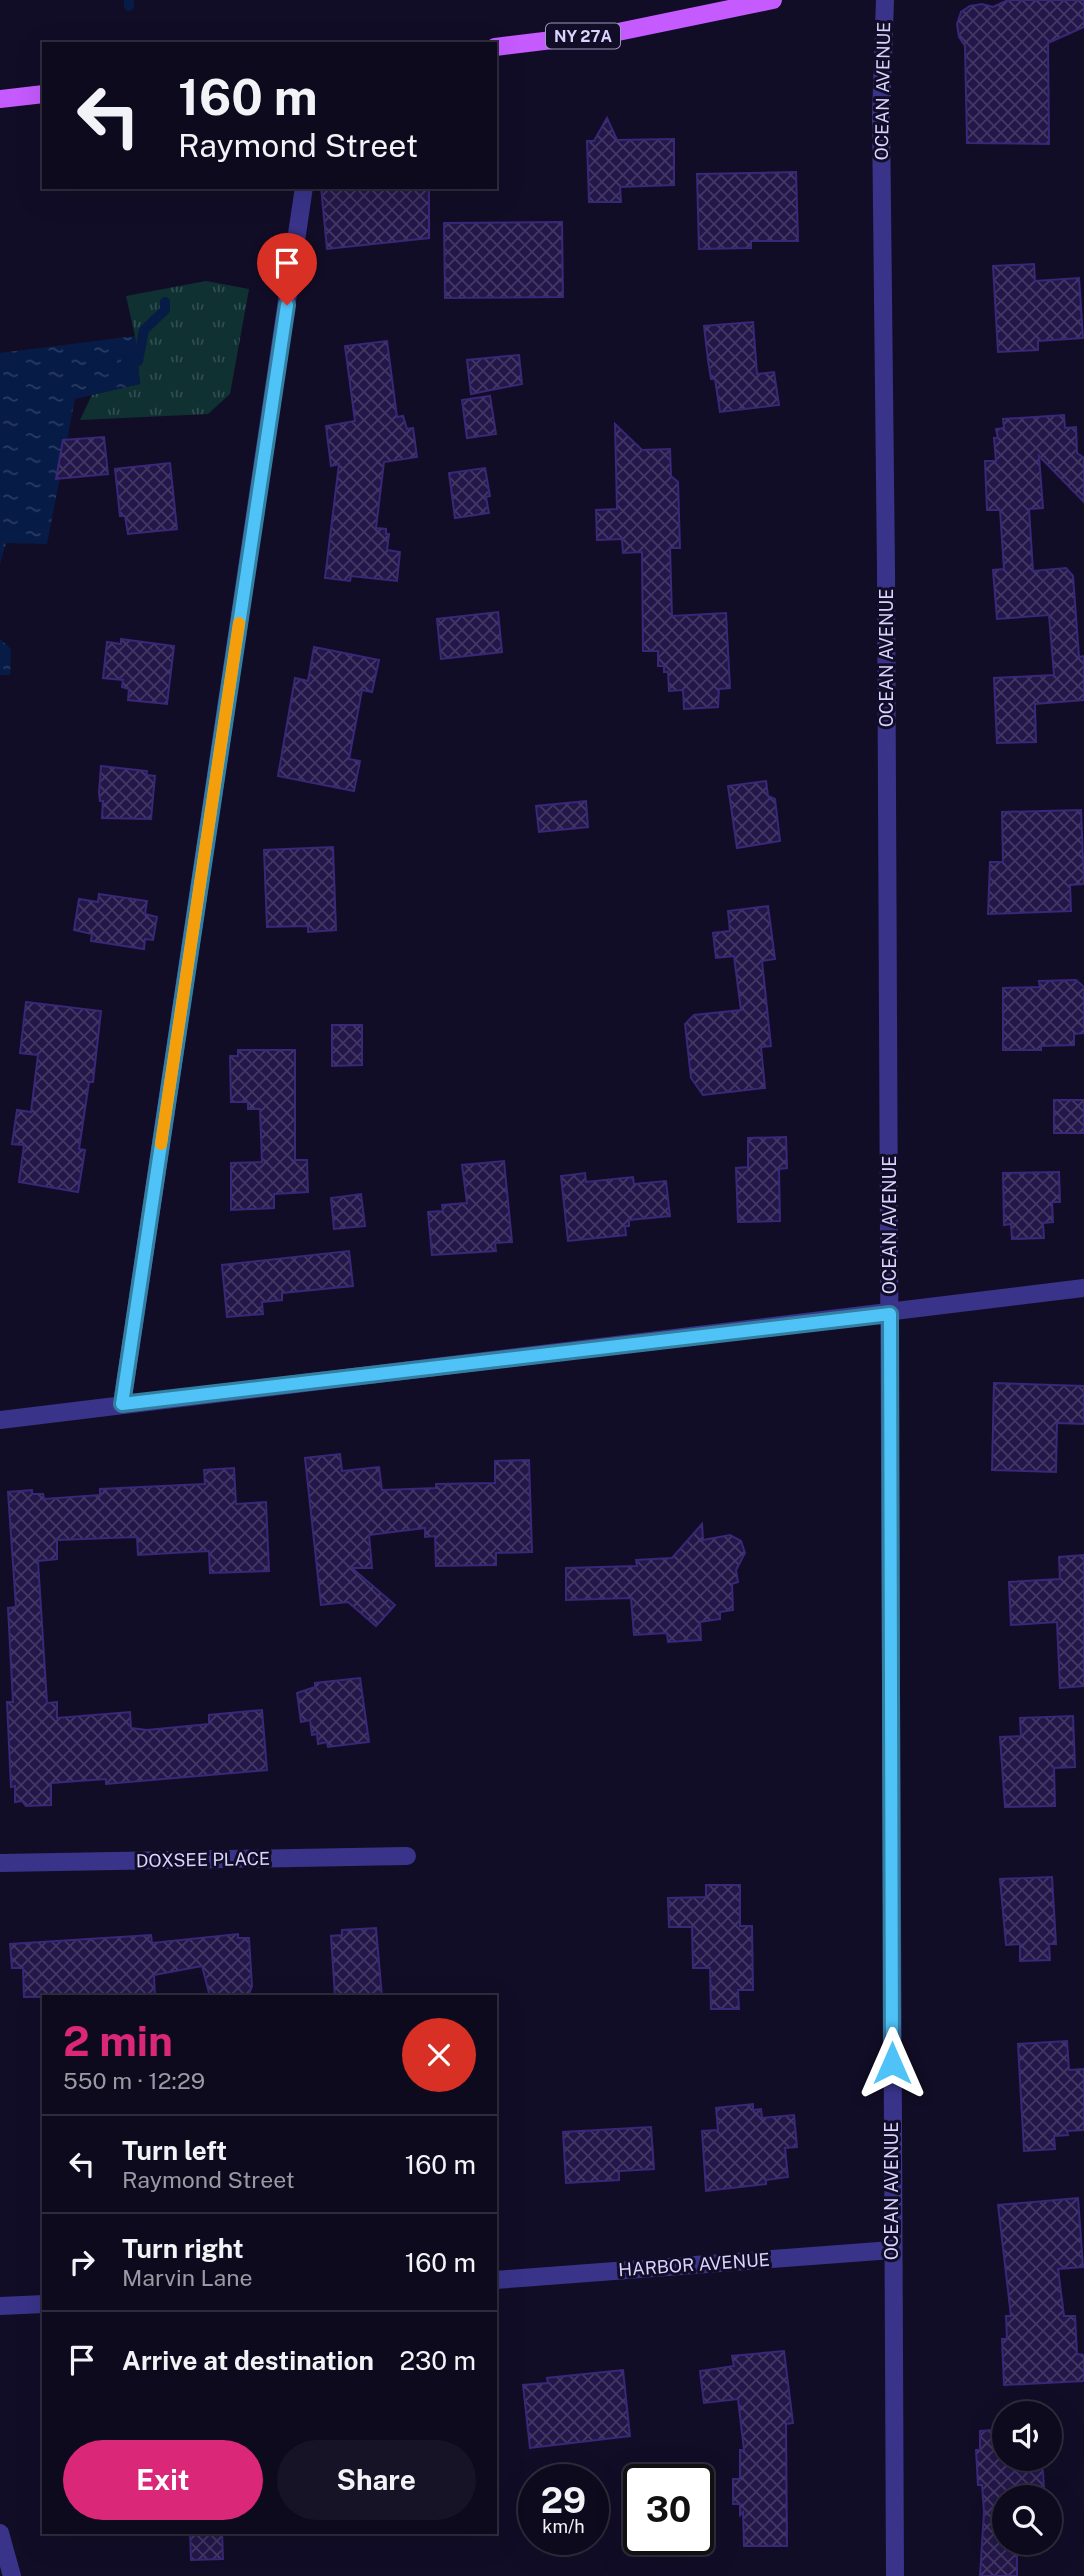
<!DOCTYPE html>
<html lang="en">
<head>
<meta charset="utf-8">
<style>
	body { margin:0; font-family:"Public Sans",sans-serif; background:#171326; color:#f1f3f6; height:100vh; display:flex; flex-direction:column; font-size:26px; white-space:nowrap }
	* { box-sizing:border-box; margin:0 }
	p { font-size:23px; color:#9b9aa4 }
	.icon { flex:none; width:38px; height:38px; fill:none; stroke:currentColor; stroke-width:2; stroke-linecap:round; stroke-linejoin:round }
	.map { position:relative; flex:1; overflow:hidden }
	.sheet { position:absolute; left:42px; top:1995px; width:455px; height:539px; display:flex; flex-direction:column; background:#0e0a1d; border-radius:0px; box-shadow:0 7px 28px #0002,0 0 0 2px #2e2b3b }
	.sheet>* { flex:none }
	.banner { position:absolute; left:42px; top:42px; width:455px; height:147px; border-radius:0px; box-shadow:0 7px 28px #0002,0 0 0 2px #2e2b3b; background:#0e0a1d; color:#f1f3f6; overflow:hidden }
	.buttons { position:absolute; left:992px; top:2401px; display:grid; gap:14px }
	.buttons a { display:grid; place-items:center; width:70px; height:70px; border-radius:50%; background:#0e0a1d; box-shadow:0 7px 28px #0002,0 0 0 2px #2e2b3b; font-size:35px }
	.speed { position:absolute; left:518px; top:2464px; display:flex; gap:14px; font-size:35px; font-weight:700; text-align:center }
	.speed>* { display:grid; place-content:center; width:91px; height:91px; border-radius:50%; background:#0e0a1d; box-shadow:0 7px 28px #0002,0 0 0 2px #2e2b3b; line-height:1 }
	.speed small { font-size:18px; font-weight:400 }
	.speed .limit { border:4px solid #111; border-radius:10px; background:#fff; color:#111 }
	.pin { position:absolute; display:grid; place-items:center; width:60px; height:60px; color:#fff; margin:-72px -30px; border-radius:50% 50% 50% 0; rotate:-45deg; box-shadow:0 0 7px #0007 }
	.pin .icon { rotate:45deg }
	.me { position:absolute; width:77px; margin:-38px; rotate:0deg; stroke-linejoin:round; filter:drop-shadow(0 0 5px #0008) }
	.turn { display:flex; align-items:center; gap:24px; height:147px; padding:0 21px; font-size:32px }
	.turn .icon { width:91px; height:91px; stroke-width:2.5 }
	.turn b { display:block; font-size:49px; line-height:60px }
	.round { display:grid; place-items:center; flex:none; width:74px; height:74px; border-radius:37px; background:#171326 }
	.headline { display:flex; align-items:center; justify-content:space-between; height:119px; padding:0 21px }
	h1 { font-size:42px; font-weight:700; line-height:52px; color:#db2777 }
	.primary-button { display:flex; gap:14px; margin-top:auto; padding:14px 21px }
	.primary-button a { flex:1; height:80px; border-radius:42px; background:#db2777; color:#fff; font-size:28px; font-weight:700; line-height:80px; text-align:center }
	.primary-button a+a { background:#171326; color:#f1f3f6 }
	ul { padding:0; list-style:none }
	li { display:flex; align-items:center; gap:21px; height:98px; padding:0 21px; border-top:2px solid #2e2b3b }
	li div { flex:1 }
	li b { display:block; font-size:26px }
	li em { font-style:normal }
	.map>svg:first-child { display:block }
	.grass { fill:url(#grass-tufts) }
	.water { fill:url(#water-ripples) }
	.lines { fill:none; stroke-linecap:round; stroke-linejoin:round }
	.stream { stroke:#061c47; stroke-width:10 }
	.building { fill:url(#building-cross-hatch); stroke:#392777; stroke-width:2 }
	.minor { stroke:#39348a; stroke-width:18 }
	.major { stroke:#c55aff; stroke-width:18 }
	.route-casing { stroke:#337fa1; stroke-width:18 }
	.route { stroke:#4fc3f7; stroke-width:12 }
	.slow { stroke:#f59e0b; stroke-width:12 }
	.labels { text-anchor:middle; stroke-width:6; stroke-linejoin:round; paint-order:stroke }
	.shield { fill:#120d27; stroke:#9d98be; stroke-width:2 }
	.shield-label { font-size:16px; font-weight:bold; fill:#d9d3ff }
	.street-label { font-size:18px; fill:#d9d3ff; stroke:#120d27 }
</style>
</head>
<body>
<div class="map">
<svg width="1084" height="2576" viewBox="0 0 1084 2576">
	<defs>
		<pattern id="grass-tufts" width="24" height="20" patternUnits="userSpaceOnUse" patternTransform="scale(1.75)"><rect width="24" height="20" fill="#0f3131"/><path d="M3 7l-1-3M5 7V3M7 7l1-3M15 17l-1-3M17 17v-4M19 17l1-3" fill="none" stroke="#314e50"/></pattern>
		<pattern id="water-ripples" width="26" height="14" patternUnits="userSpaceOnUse" patternTransform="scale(1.75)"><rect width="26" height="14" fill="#061c47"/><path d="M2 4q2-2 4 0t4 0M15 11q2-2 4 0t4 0" fill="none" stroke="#2a3c63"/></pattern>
		<pattern id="building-cross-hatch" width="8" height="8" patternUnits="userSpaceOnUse" patternTransform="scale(1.75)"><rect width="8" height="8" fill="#231749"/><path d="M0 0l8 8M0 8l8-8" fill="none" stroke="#423864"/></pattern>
	</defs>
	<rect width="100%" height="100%" fill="#120d27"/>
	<path class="grass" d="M 206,281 L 249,289 L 230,394 L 208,414 L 80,420 L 92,395 L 140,384 L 135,336 L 126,296 Z"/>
	<g class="water">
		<path d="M 135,336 L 140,384 L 75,399 L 47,544 L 6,543 L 0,564 L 0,353 Z"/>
		<path d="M 0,639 L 11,649 L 10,675 L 0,675 Z"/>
	</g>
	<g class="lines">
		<g class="stream">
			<path d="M 129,6 L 129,0"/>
			<path d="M 126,361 L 138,361 L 144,330 L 165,310 L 165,302"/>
		</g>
	</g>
	<g class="building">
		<path d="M 1008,0 L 1084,0 L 1084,27 L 1048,43 L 1049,144 L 967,143 L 965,46 L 959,37 L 957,24 L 961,12 L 970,6 L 982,4 L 993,7 Z"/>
		<path d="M 607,118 L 617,140 L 674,139 L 674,185 L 620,187 L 621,202 L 589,202 L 587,141 L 594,141 Z"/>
		<path d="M 796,172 L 798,241 L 751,241 L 751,248 L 699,249 L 697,174 Z"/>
		<path d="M 321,187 L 429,187 L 429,238 L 327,249 Z"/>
		<path d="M 562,222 L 563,297 L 445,298 L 444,223 Z"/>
		<path d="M 1034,264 L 1035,281 L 1079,278 L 1083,338 L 1038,341 L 1038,350 L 998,352 L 993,266 Z"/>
		<path d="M 753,322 L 757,374 L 774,372 L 779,405 L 720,412 L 715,379 L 711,379 L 708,360 L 704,326 Z"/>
		<path d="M 387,341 L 397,417 L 403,416 L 407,429 L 413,428 L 417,457 L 384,462 L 376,528 L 386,529 L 386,534 L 389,534 L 387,550 L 400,552 L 397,581 L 351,576 L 350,581 L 325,578 L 339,464 L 331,466 L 326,426 L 355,421 L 345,346 Z"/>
		<path d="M 519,355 L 522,384 L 471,394 L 467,360 Z"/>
		<path d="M 490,396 L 496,434 L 467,438 L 462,400 Z"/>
		<path d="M 1064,415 L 1065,428 L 1076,427 L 1077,453 L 1084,458 L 1084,502 L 1039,456 L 1043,508 L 1029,509 L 1033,571 L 1066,568 L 1073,576 L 1079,657 L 1084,656 L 1084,700 L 1035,704 L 1036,742 L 997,743 L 994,678 L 1054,675 L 1049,615 L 997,619 L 993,570 L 1004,569 L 1000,510 L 987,510 L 985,461 L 996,461 L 994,438 L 998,438 L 996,429 L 1004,428 L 1003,419 Z"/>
		<path d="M 615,424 L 642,450 L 670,449 L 671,476 L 678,482 L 680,548 L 670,548 L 672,616 L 726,613 L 730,688 L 719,689 L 718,707 L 684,709 L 683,690 L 669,691 L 668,672 L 664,672 L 664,666 L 658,666 L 658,651 L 643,651 L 642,552 L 623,553 L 622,539 L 597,540 L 596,510 L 617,509 Z"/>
		<path d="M 104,437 L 108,474 L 56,479 L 63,440 Z"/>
		<path d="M 170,463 L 177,529 L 128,534 L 125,516 L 120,516 L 115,469 Z"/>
		<path d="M 485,468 L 490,496 L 486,497 L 489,513 L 455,518 L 449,473 Z"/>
		<path d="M 498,612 L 502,652 L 441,659 L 437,619 Z"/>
		<path d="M 121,639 L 174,646 L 167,704 L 128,700 L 129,689 L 122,687 L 123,680 L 103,678 L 107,642 L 121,644 Z"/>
		<path d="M 314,647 L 379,660 L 372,692 L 362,690 L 349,759 L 360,761 L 354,791 L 278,776 L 295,678 L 308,681 Z"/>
		<path d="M 101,766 L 147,771 L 146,775 L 155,776 L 151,819 L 102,818 L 103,801 L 100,801 L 99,793 Z"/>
		<path d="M 766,781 L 768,796 L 775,799 L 780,841 L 737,848 L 728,786 Z"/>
		<path d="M 586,801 L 588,827 L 539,832 L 536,806 Z"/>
		<path d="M 1081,810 L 1084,884 L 1070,885 L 1071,911 L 988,914 L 990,862 L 1003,862 L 1002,812 Z"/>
		<path d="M 333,847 L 336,930 L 308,932 L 308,926 L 267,927 L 264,850 Z"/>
		<path d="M 99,894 L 147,901 L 145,914 L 157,917 L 153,940 L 145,939 L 144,949 L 91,941 L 92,934 L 74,930 L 79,899 L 98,902 Z"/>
		<path d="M 768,906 L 775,959 L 762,961 L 771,1046 L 761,1047 L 765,1088 L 703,1095 L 691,1078 L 685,1024 L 694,1015 L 741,1010 L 734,956 L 716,958 L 713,933 L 730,931 L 728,911 Z"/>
		<path d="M 1076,980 L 1084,987 L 1084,1033 L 1074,1034 L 1074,1045 L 1041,1046 L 1041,1050 L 1003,1050 L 1003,988 L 1040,987 L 1039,981 Z"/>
		<path d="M 26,1002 L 101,1011 L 93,1082 L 89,1082 L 79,1149 L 85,1150 L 78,1192 L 19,1182 L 24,1145 L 12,1144 L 17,1110 L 31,1112 L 38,1055 L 20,1053 Z"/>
		<path d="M 332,1025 L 362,1025 L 362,1065 L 332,1066 Z"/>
		<path d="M 238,1050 L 295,1050 L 295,1160 L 307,1160 L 308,1192 L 274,1194 L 274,1208 L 231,1210 L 231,1163 L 262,1162 L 260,1109 L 248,1109 L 248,1102 L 231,1102 L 230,1056 L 238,1056 Z"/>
		<rect x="1054" y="1100" width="30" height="33"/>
		<path d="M 786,1137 L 787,1168 L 779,1169 L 780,1221 L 738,1222 L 736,1168 L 748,1167 L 748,1138 Z"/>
		<path d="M 504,1161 L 512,1242 L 495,1243 L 496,1251 L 432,1255 L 428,1212 L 443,1211 L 442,1205 L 467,1203 L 462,1165 Z"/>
		<path d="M 1059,1172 L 1060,1202 L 1052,1202 L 1053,1222 L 1043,1223 L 1044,1238 L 1012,1239 L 1011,1224 L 1004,1225 L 1003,1173 Z"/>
		<path d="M 585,1173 L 586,1182 L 633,1177 L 634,1184 L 666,1181 L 670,1216 L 629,1220 L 629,1226 L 625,1226 L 626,1235 L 568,1241 L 561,1176 Z"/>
		<path d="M 361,1194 L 365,1226 L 334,1229 L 331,1198 Z"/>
		<path d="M 349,1251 L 353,1286 L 282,1293 L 282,1300 L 262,1302 L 263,1314 L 227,1317 L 222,1265 Z"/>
		<path d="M 994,1383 L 1084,1386 L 1084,1424 L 1057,1423 L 1056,1472 L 992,1470 Z"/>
		<path d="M 340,1454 L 342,1471 L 379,1467 L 382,1490 L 436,1488 L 436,1484 L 495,1483 L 495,1461 L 529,1460 L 532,1552 L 496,1553 L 496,1565 L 436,1566 L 435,1536 L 425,1537 L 425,1528 L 369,1535 L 372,1568 L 352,1568 L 395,1605 L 376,1626 L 348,1602 L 321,1605 L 305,1458 Z"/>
		<path d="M 234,1468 L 236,1504 L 266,1502 L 269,1571 L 210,1573 L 209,1551 L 138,1555 L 137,1537 L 57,1540 L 57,1559 L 38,1561 L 47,1703 L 57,1702 L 57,1718 L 130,1712 L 131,1728 L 147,1730 L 209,1724 L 209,1715 L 262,1710 L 267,1770 L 106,1784 L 106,1779 L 51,1783 L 51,1805 L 26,1806 L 22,1801 L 15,1802 L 15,1786 L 11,1787 L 7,1702 L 13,1702 L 8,1608 L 16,1607 L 8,1492 L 32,1490 L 32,1494 L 43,1494 L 44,1499 L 100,1495 L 100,1489 L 205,1484 L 204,1470 Z"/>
		<path d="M 702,1524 L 703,1540 L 730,1535 L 741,1541 L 745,1553 L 736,1570 L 738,1582 L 732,1584 L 733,1610 L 720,1612 L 720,1619 L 700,1622 L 701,1640 L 668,1642 L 667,1633 L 634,1635 L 631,1598 L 566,1600 L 566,1568 L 637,1566 L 636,1560 L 672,1558 Z"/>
		<path d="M 1084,1555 L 1084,1686 L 1060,1688 L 1057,1622 L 1011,1625 L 1009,1582 L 1060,1579 L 1059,1557 Z"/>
		<path d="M 360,1678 L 369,1742 L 328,1747 L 327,1742 L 318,1744 L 317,1734 L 312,1735 L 310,1720 L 301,1722 L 297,1693 L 315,1687 L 315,1683 Z"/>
		<path d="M 1073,1716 L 1075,1767 L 1054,1768 L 1055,1806 L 1005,1807 L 1000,1737 L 1021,1736 L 1020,1718 Z"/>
		<path d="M 1052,1877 L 1056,1944 L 1049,1944 L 1050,1960 L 1020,1961 L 1020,1944 L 1006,1945 L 1000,1879 Z"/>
		<path d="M 706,1885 L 740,1885 L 740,1926 L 752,1926 L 753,1990 L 738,1990 L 739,2009 L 711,2009 L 710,1968 L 693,1968 L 692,1927 L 669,1927 L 668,1898 L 706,1897 Z"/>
		<path d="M 376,1928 L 382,1997 L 335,1997 L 331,1936 L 342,1935 L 342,1930 Z"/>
		<path d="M 238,1934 L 238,1938 L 249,1938 L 252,1986 L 248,1997 L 210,1997 L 202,1966 L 154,1975 L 155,1996 L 24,1997 L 23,1968 L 12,1968 L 10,1944 L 151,1935 L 152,1943 Z"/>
		<path d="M 1067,2041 L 1069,2070 L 1084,2069 L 1084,2130 L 1067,2131 L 1068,2135 L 1054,2136 L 1055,2149 L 1024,2151 L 1018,2044 Z"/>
		<path d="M 753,2104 L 753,2110 L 761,2109 L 762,2118 L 794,2115 L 797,2147 L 785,2148 L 788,2177 L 766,2180 L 766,2184 L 706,2191 L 702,2131 L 718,2130 L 716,2108 Z"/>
		<path d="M 651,2127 L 654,2169 L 619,2171 L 619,2180 L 566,2183 L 563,2132 Z"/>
		<path d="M 1078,2198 L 1083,2267 L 1058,2269 L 1064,2316 L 1075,2316 L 1077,2354 L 1084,2355 L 1084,2381 L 1004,2385 L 1002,2339 L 1007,2339 L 1006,2316 L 1011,2316 L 998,2205 Z"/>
		<path d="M 784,2351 L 793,2423 L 786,2424 L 787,2546 L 744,2546 L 743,2512 L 740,2515 L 740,2504 L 733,2504 L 733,2479 L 740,2479 L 740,2450 L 744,2450 L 738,2399 L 704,2403 L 700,2371 L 734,2366 L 732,2356 Z"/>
		<path d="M 623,2370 L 630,2436 L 530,2448 L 523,2385 L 548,2383 L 547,2378 Z"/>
		<path d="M 1004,2429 L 1004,2459 L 1033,2459 L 1043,2471 L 1044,2490 L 1041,2491 L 1041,2497 L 1004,2497 L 1004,2543 L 1017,2543 L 1017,2576 L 980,2576 L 984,2512 L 982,2485 L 978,2485 L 976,2450 L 980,2450 L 980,2431 Z"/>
		<path d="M 190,2532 L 222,2532 L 223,2559 L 191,2560 Z"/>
	</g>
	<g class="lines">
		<g class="minor">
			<path d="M 885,0 L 881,116 L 886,570 L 895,2576"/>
			<path d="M 122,1404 L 304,187"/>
			<path d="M 0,1420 L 1084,1288"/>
			<path d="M 0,1863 L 407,1856"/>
			<path d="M 495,2280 L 892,2250"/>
			<path d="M 0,2306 L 44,2304"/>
			<path d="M 0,2533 L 12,2576"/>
		</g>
		<g class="major">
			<path d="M 495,47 L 618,32 L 773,0"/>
			<path d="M 0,99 L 44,94"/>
		</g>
	</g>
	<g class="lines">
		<defs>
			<path id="route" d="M 287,305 L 122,1404 L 890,1314 L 892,2063"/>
		</defs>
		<use href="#route" class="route-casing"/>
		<use href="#route" class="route"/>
		<path class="slow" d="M 161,1144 L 239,623"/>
	</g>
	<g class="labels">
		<rect class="shield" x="546" y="23.5" width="74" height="25" rx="5"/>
		<g class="shield-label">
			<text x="583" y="42">NY 27A</text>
		</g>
		<g class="street-label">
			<text transform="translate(883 91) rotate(-89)" y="6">OCEAN AVENUE</text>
			<text transform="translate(887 658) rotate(-90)" y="6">OCEAN AVENUE</text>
			<text transform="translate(890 1225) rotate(-90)" y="6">OCEAN AVENUE</text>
			<text transform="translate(203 1860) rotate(-1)" y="6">DOXSEE PLACE</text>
			<text transform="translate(892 2191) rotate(-90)" y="6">OCEAN AVENUE</text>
			<text transform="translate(694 2265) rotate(-4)" y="6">HARBOR AVENUE</text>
		</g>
	</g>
</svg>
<div class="buttons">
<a><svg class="icon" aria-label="sound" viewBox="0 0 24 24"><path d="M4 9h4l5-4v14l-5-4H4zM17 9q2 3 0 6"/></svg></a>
<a><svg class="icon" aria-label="search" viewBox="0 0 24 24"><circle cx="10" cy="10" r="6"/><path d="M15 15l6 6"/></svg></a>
</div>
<div class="speed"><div>29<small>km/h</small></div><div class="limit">30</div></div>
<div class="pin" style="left:287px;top:305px;background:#d93025"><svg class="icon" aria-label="arrive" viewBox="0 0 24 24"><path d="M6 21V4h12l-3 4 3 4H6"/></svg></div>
<svg class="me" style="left:892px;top:2063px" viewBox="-20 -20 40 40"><path d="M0-17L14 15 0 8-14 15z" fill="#4fc3f7" stroke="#fff" stroke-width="4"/></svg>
<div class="banner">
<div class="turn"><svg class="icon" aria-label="left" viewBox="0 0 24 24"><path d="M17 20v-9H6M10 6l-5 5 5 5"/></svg><div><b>160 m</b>Raymond Street</div></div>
</div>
<section class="sheet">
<div class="headline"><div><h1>2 min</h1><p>550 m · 12:29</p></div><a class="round" style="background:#d93025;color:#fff"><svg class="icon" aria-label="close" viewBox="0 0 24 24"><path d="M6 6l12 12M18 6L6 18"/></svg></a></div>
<ul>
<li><svg class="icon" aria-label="left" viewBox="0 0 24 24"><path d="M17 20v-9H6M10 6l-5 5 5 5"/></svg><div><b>Turn left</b><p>Raymond Street</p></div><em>160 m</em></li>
<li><svg class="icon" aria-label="right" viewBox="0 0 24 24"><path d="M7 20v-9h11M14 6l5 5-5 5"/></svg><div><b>Turn right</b><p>Marvin Lane</p></div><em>160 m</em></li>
<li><svg class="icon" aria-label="arrive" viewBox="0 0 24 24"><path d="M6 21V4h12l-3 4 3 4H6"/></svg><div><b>Arrive at destination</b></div><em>230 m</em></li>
</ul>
<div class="primary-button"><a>Exit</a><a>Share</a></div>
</section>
</div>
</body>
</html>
